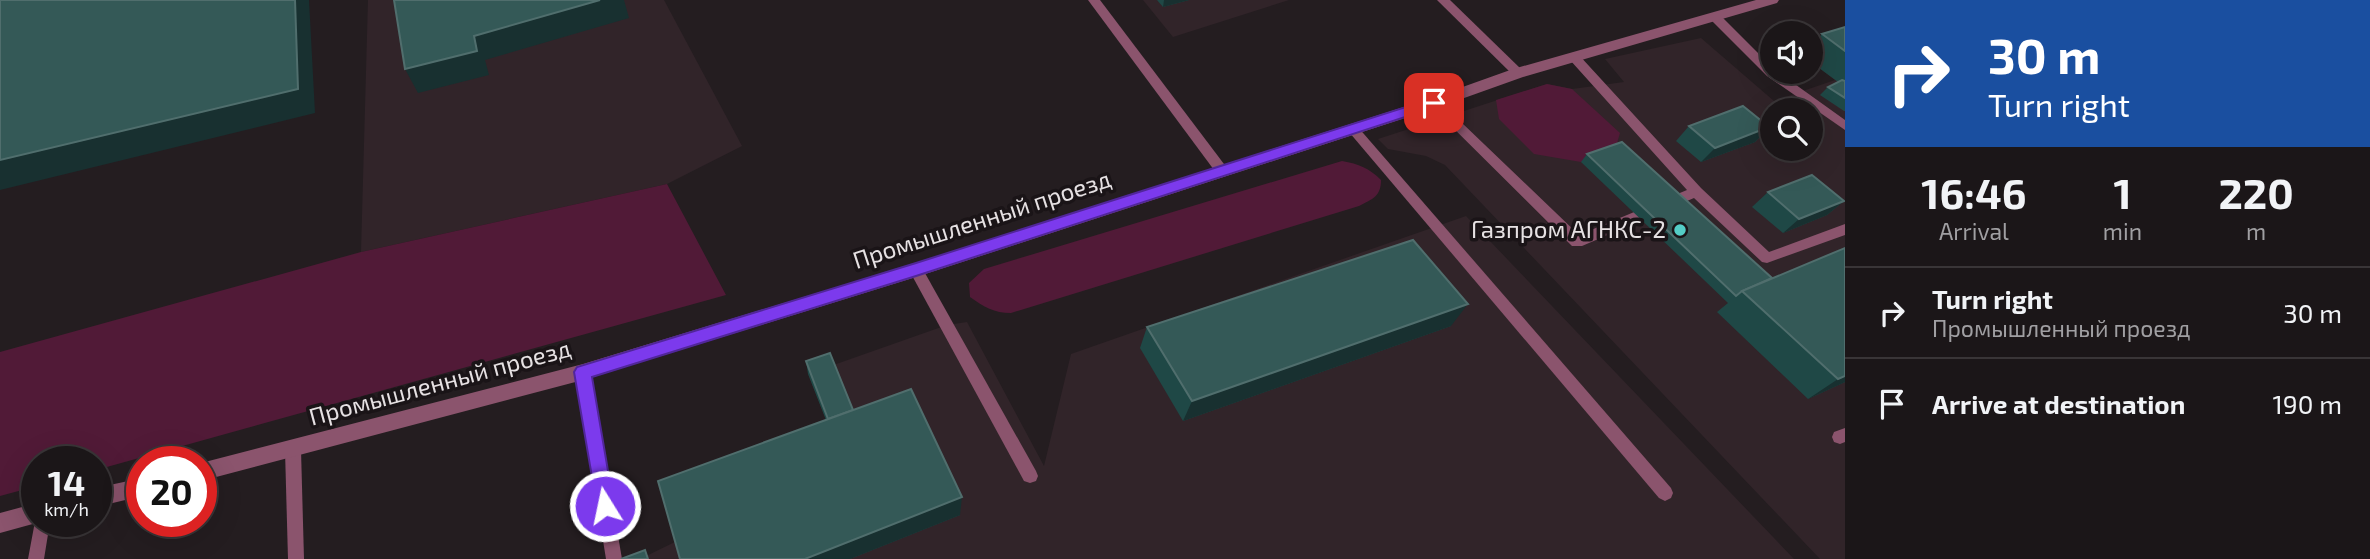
<!DOCTYPE html>
<html lang="en">
<head>
<meta charset="utf-8">
<style>
	body { margin:0; font-family:"Exo 2",sans-serif; background:#241f21; color:#f1f3f6; height:100vh; display:flex; flex-direction:column; font-size:26px; white-space:nowrap }
	* { box-sizing:border-box; margin:0 }
	p { font-size:23px; color:#a09fa2 }
	.icon { flex:none; width:38px; height:38px; fill:none; stroke:currentColor; stroke-width:2; stroke-linecap:round; stroke-linejoin:round }
	.map { position:relative; flex:1; overflow:hidden }
	.drawer { display:flex; flex-direction:column; background:#1b1618; width:525px }
	.drawer>* { flex:none }
	.top-card { background:#1a4fa0; color:#fff; overflow:hidden }
	.tools { position:absolute; left:1760px; top:21px; display:grid; gap:14px }
	.tools a { display:grid; place-items:center; width:63px; height:63px; border-radius:50%; background:#1b1618; box-shadow:0 7px 28px #0002,0 0 0 2px #393537; font-size:35px }
	.speed { position:absolute; left:21px; top:446px; display:flex; gap:14px; font-size:35px; font-weight:700; text-align:center }
	.speed>* { display:grid; place-content:center; width:91px; height:91px; border-radius:50%; background:#1b1618; box-shadow:0 7px 28px #0002,0 0 0 2px #393537; line-height:1 }
	.speed small { font-size:18px; font-weight:400 }
	.speed .limit { border:10px solid #d22; background:#fff; color:#111 }
	.pin { position:absolute; display:grid; place-items:center; width:60px; height:60px; color:#fff; margin:-30px; border-radius:14px; box-shadow:0 4px 10px #0006 }
	.me { position:absolute; width:77px; margin:-38px; rotate:350deg; stroke-linejoin:round; filter:drop-shadow(0 0 5px #0008) }
	.turn { display:flex; align-items:center; gap:24px; height:147px; padding:0 28px; font-size:32px }
	.turn .icon { width:91px; height:91px; stroke-width:2.5 }
	.turn b { display:block; font-size:49px; line-height:60px }
	.eta { display:flex; justify-content:space-evenly; align-items:center; height:119px; text-align:center }
	.eta b { font-size:42px; font-weight:700; line-height:49px }
	ul { padding:0; list-style:none }
	li { display:flex; align-items:center; gap:21px; height:91px; padding:0 28px; border-top:2px solid #393537 }
	li div { flex:1 }
	li b { display:block; font-size:26px }
	li em { font-style:normal }
	main { display:flex; flex:1; min-height:0 }
	.map>svg:first-child { display:block }
	.built { fill:#312429; fill-rule:evenodd }
	.green { fill:#511a37 }
	.lines { fill:none; stroke-linecap:round; stroke-linejoin:round }
	.lane { fill:#8b546d; fill-rule:evenodd }
	.street { fill:#8b546d; fill-rule:evenodd }
	.wall { fill:#1f4846 }
	.shaded-wall { fill:#183030 }
	.building { fill:#345957; stroke:#506e6d; stroke-width:2 }
	.route { fill:#7c3aed; stroke:#51269a; stroke-width:2 }
	.poi-dot { fill:#54cdc6; stroke:#1a1417; stroke-width:2.5 }
	.labels { text-anchor:middle; stroke-width:7; stroke-linejoin:round; paint-order:stroke }
	.street-label { font-size:24px; fill:#e6e1e3; stroke:#1a1417 }
	.poi-label { font-size:24px; fill:#e6e1e3; stroke:#1a1417; text-anchor:end }
</style>
</head>
<body>
<main>
<div class="map">
<svg width="1845" height="559" viewBox="0 0 1845 559">
	<rect width="100%" height="100%" fill="#241d20"/>
	<g class="built">
		<path d="M 368,0 L 664,0 L 742,146 L 667,184 L 361,252 Z"/>
		<path d="M 1143,0 L 1289,0 L 1173,37 Z"/>
		<path d="M 1701,38 L 1774,101 L 1835,80 L 1811,62 L 1811,52 L 1845,41 L 1845,559 L 1820,559 L 1445,165 L 1426,156 L 1388,149 L 1378,139 L 1547,84 L 1572,89 L 1624,82 L 1605,59 ZM 1773,110 L 1811,110 L 1811,149 L 1773,149 Z"/>
		<path d="M 1466,216 L 1794,559 L 640,559 L 679,540 L 833,438 L 808,374 L 947,325 L 967,322 L 1044,466 L 1071,354 Z"/>
	</g>
	<g class="green">
		<path d="M 1547,84 L 1572,89 L 1620,133 L 1615,150 L 1581,162 L 1534,154 L 1499,119 L 1496,100 Z"/>
		<path d="M 1342,161 C 1359,164 1369,168 1381,180 C 1381,196 1373,199 1359,206 L 1011,313 C 994,313 984,307 970,297 L 969,283 L 984,269 Z"/>
		<path d="M 667,184 L 726,295 L 96,470 L 96,462 L 37,462 L 37,486 L 0,496 L 0,352 L 361,252 Z"/>
	</g>
	<g class="lines">
		<g class="lane">
			<path d="M 1088,0 L 1100,0 L 1227,168 L 1228,171 L 1227,174 L 1217,174 Z"/>
			<path d="M 1437,0 L 1450,0 L 1522,70 L 1522,76 L 1514,76 Z"/>
			<path d="M 1716,14 L 1720,15 L 1773,68 L 1773,72 L 1778,72 L 1845,120 L 1845,130 L 1767,76 L 1712,21 L 1712,15 Z"/>
			<path d="M 1574,53 L 1578,54 L 1701,188 L 1769,252 L 1845,224 L 1845,235 L 1767,263 L 1762,262 L 1694,198 L 1582,246 L 1572,246 L 1428,103 L 1430,100 L 1438,100 L 1579,235 L 1687,190 L 1570,60 L 1568,57 Z"/>
			<path d="M 1353,125 L 1357,126 L 1671,488 L 1673,493 L 1671,498 L 1665,501 L 1659,498 L 1349,132 L 1347,129 L 1349,126 Z"/>
			<path d="M 916,264 L 921,266 L 1036,471 L 1038,476 L 1036,481 L 1030,483 L 1024,481 L 909,270 L 911,266 Z"/>
			<path d="M 583,366 L 588,367 L 590,372 L 622,559 L 606,559 L 576,372 L 578,367 Z"/>
			<path d="M 1845,428 L 1845,442 L 1840,444 L 1834,442 L 1832,437 L 1834,432 Z"/>
			<path d="M 293,443 L 299,445 L 301,450 L 304,559 L 288,559 L 285,450 L 287,445 Z"/>
			<path d="M 36,516 L 37,522 L 50,522 L 44,559 L 28,559 Z"/>
		</g>
		<g class="street">
			<path d="M 1756,0 L 1779,0 L 1777,3 L 1523,77 L 1439,107 L 916,277 L 583,380 L 201,481 L 201,463 L 583,364 L 916,263 L 1429,99 L 1513,69 Z"/>
			<path d="M 142,478 L 142,496 L 96,507 L 96,488 Z"/>
			<path d="M 37,503 L 37,522 L 40,522 L 0,533 L 0,513 Z"/>
		</g>
	</g>
	<g class="wall">
		<path d="M 1157,0 L 1189,0 L 1163,7 Z"/>
		<path d="M 1845,27 L 1845,111 L 1844,111 L 1820,95 L 1828,87 L 1838,82 L 1811,62 L 1811,46 L 1822,34 Z"/>
		<path d="M 1689,126 L 1769,127 L 1755,142 L 1701,162 L 1676,141 Z"/>
		<path d="M 1587,154 L 1845,382 L 1808,399 L 1717,312 L 1728,303 L 1581,162 Z"/>
		<path d="M 1768,192 L 1844,201 L 1827,215 L 1783,233 L 1752,207 Z"/>
		<path d="M 1451,326 L 1183,421 L 1140,348 L 1147,327 Z"/>
		<path d="M 806,361 L 853,410 L 960,515 L 850,559 L 680,559 L 826,420 L 808,374 Z"/>
	</g>
	<g class="shaded-wall">
		<path d="M 295,0 L 309,0 L 315,113 L 0,190 L 0,160 Z"/>
		<path d="M 600,0 L 624,0 L 629,18 L 485,60 L 489,75 L 418,93 L 405,69 L 474,36 Z"/>
		<path d="M 1164,0 L 1189,0 L 1163,7 Z"/>
		<path d="M 1769,127 L 1755,142 L 1701,162 L 1715,148 Z"/>
		<path d="M 1844,201 L 1827,215 L 1783,233 L 1799,219 Z"/>
		<path d="M 1468,304 L 1451,326 L 1183,421 L 1192,401 Z"/>
		<path d="M 1845,376 L 1845,382 L 1808,399 L 1838,379 Z"/>
		<path d="M 962,497 L 960,515 L 850,559 L 805,559 Z"/>
	</g>
	<g class="building">
		<path d="M 0,0 L 295,0 L 298,89 L 0,160 Z"/>
		<path d="M 394,0 L 600,0 L 474,36 L 477,51 L 405,69 Z"/>
		<path d="M 1845,27 L 1845,51 L 1822,34 Z"/>
		<path d="M 1842,80 L 1845,81 L 1845,98 L 1828,87 Z"/>
		<path d="M 1743,106 L 1769,127 L 1715,148 L 1689,126 Z"/>
		<path d="M 1622,142 L 1772,278 L 1742,291 L 1736,296 L 1587,154 Z"/>
		<path d="M 1812,175 L 1844,201 L 1799,219 L 1768,192 Z"/>
		<path d="M 1413,240 L 1468,304 L 1192,401 L 1147,327 Z"/>
		<path d="M 1845,248 L 1845,376 L 1838,379 L 1742,291 Z"/>
		<path d="M 830,353 L 853,410 L 828,419 L 806,361 Z"/>
		<path d="M 911,389 L 962,497 L 805,559 L 680,559 L 658,481 Z"/>
		<path d="M 645,550 L 648,559 L 621,559 Z"/>
	</g>
	<path class="route" d="M 1434,98 L 1441,103 L 1439,106 L 916,276 L 592,377 L 614,506 L 612,512 L 605,514 L 598,512 L 574,372 L 577,367 L 916,263 Z"/>
	<circle class="poi-dot" cx="1680" cy="230" r="7"/>
	<g class="labels">
		<g class="street-label">
			<text transform="translate(982 220) rotate(-18)" y="8">Промышленный проезд</text>
			<text transform="translate(440 383) rotate(-15)" y="8">Промышленный проезд</text>
		</g>
		<g class="poi-label">
			<text x="1666" y="238">Газпром АГНКС-2</text>
		</g>
	</g>
</svg>
<div class="tools">
<a><svg class="icon" aria-label="sound" viewBox="0 0 24 24"><path d="M4 9h4l5-4v14l-5-4H4zM17 9q2 3 0 6"/></svg></a>
<a><svg class="icon" aria-label="search" viewBox="0 0 24 24"><circle cx="10" cy="10" r="6"/><path d="M15 15l6 6"/></svg></a>
</div>
<div class="speed"><div>14<small>km/h</small></div><div class="limit">20</div></div>
<div class="pin" style="left:1434px;top:103px;background:#d93025"><svg class="icon" aria-label="arrive" viewBox="0 0 24 24"><path d="M6 21V4h12l-3 4 3 4H6"/></svg></div>
<svg class="me" style="left:605px;top:506px" viewBox="-20 -20 40 40"><circle r="17" fill="#7c3aed" stroke="#fff" stroke-width="3"/><path d="M0-11L8 9 0 5-8 9z" fill="#fff"/></svg>
</div>
<section class="drawer">
<div class="top-card">
<div class="turn"><svg class="icon" aria-label="right" viewBox="0 0 24 24"><path d="M7 20v-9h11M14 6l5 5-5 5"/></svg><div><b>30 m</b>Turn right</div></div>
</div>
<div class="eta">
<div><b>16:46</b><p>Arrival</p></div>
<div><b>1</b><p>min</p></div>
<div><b>220</b><p>m</p></div>
</div>
<ul>
<li><svg class="icon" aria-label="right" viewBox="0 0 24 24"><path d="M7 20v-9h11M14 6l5 5-5 5"/></svg><div><b>Turn right</b><p>Промышленный проезд</p></div><em>30 m</em></li>
<li><svg class="icon" aria-label="arrive" viewBox="0 0 24 24"><path d="M6 21V4h12l-3 4 3 4H6"/></svg><div><b>Arrive at destination</b></div><em>190 m</em></li>
</ul>
</section>
</main>
</body>
</html>
